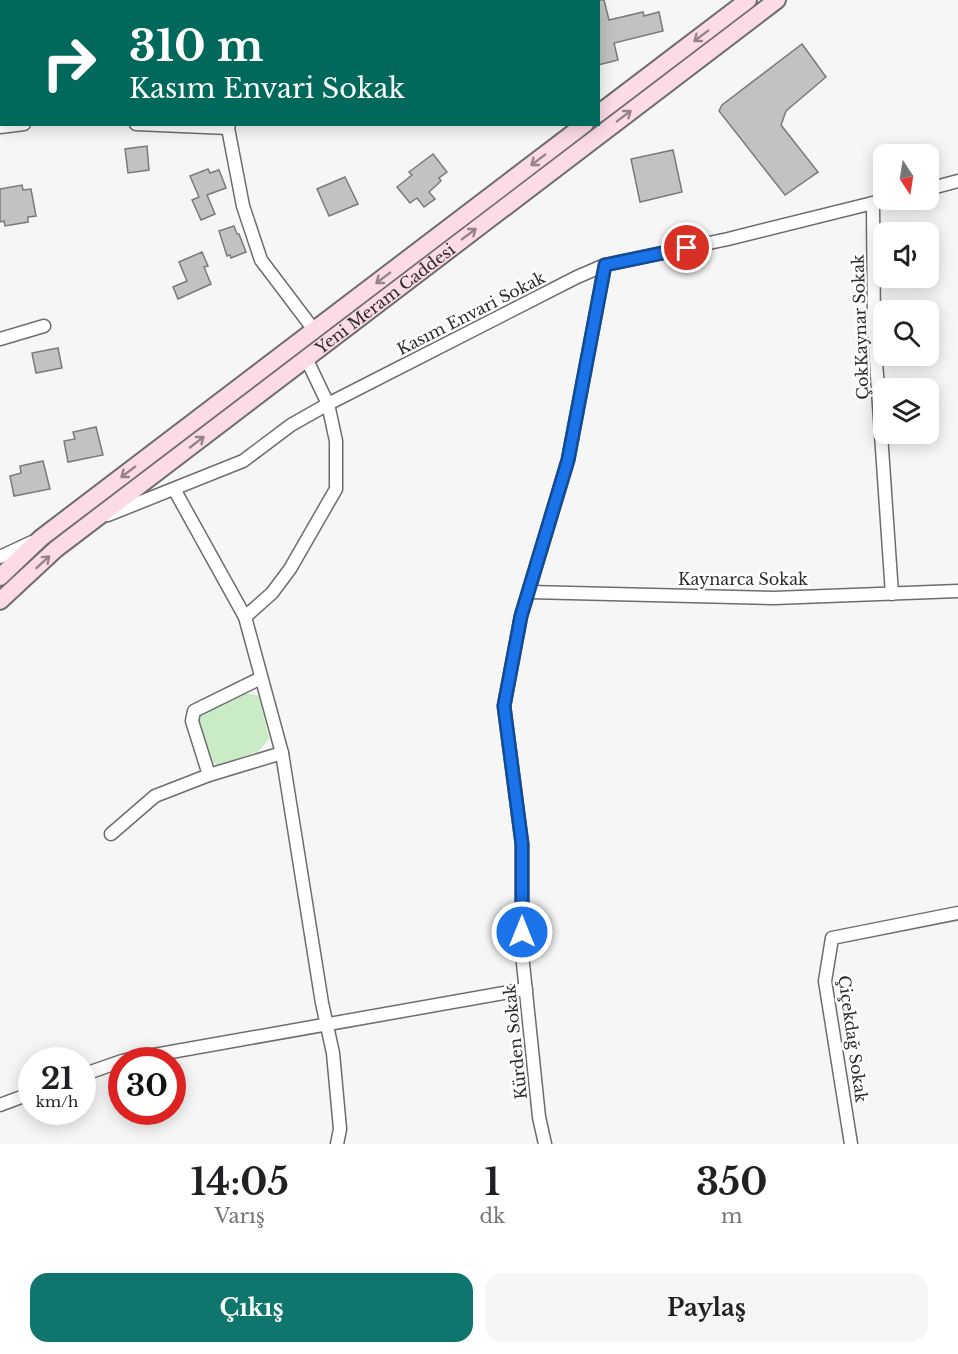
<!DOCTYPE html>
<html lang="tr">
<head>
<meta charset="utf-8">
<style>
	body { margin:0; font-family:"Libre Baskerville",serif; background:#f6f6f6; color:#202124; height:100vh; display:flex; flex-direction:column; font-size:22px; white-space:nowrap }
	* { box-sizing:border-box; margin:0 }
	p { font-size:20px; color:#757577 }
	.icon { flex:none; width:33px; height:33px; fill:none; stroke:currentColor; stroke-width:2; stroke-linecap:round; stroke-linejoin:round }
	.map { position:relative; height:1144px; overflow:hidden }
	.sheet { display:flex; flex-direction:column; background:#fff; flex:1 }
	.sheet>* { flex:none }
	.top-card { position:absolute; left:0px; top:0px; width:600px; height:126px; box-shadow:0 3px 15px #0003; background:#00695c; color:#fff; overflow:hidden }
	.needle { width:39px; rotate:168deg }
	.tools { position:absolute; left:873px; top:144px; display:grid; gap:12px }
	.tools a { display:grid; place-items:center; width:66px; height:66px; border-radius:12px; background:#fff; box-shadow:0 3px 15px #0003; font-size:30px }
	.speed { position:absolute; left:18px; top:1047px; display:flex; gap:12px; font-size:30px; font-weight:700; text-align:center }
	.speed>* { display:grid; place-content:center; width:78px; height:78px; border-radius:50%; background:#fff; box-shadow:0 3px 15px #0003; line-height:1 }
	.speed small { font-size:15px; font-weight:400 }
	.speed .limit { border:9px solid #d22; background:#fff; color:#111 }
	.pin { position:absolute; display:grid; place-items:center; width:51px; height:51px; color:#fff; margin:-26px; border:3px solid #fff; border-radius:50%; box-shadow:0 2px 6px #0007 }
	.me { position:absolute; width:66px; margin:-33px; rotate:0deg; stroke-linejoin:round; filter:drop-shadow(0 0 4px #0008) }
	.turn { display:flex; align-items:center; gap:21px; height:126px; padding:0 30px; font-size:27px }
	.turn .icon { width:78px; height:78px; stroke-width:2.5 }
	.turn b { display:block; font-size:42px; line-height:51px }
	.eta { display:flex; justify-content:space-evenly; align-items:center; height:102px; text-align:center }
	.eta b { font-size:36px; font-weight:700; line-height:42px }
	.primary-button { display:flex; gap:12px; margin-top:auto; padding:12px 30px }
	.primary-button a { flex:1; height:69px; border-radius:18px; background:#0f766e; color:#fff; font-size:24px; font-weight:700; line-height:69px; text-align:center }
	.primary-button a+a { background:#f6f6f6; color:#202124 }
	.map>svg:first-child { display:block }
	.green { fill:#c9ecc7 }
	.building { fill:#c2c2c3; stroke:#7a7a7b; stroke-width:1.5 }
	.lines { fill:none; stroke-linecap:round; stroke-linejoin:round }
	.minor-casing { stroke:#6d6d6e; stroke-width:15 }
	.secondary-casing { stroke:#6d6d6e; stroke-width:20 }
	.minor { stroke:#fff; stroke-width:12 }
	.secondary { stroke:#fcdbe4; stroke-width:16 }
	.oneway { stroke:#948388 }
	.route-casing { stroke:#114b97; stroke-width:15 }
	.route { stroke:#1a73e8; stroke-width:10 }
	.labels { text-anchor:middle; stroke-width:5; stroke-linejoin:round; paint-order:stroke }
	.street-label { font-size:16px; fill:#2b2b2c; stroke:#fff }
</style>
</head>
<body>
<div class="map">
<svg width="958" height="1144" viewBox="0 0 958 1144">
	<rect width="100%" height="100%" fill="#f6f6f7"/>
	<path class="green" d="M 246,693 L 259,696 L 269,739 L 259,751 L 218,766 L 209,759 L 198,723 L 202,712 Z"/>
	<g class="building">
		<path d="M 598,0 L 604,0 L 609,20 L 643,12 L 644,16 L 659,12 L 663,31 L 614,43 L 618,60 L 598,65 Z"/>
		<path d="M 802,44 L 826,77 L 786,111 L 781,125 L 818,172 L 785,195 L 719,111 L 722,105 Z"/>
		<path d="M 147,146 L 149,170 L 128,173 L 125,149 Z"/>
		<path d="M 673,150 L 682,192 L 640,202 L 631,159 Z"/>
		<path d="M 433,154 L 447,172 L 439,178 L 441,181 L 429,192 L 435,199 L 424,207 L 417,198 L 410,203 L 397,187 L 412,175 L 409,172 Z"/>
		<path d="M 208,169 L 210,173 L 219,170 L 226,188 L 207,195 L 215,214 L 201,220 L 192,200 L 199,197 L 190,176 Z"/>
		<path d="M 345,177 L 358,204 L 329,216 L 317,189 Z"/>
		<path d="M 22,185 L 23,190 L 31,189 L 36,216 L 28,217 L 28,222 L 5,226 L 4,221 L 0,222 L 0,189 Z"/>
		<path d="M 234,226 L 237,234 L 239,234 L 246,252 L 231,258 L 230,255 L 227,256 L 219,231 Z"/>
		<path d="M 202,252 L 208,266 L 204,267 L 211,284 L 178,299 L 173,287 L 187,281 L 179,262 Z"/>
		<path d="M 58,348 L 62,368 L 36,373 L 32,353 Z"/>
		<path d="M 96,427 L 103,455 L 68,462 L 64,441 L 75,439 L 73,432 Z"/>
		<path d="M 43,461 L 50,489 L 14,496 L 10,476 L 21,473 L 20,466 Z"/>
	</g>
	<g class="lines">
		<defs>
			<g id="minor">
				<path d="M 256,0 L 256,2"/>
				<path d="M 136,124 L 228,128 L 229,124"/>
				<path d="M 0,127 L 24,124"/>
				<path d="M 228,128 L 243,206 L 261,260 L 314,330"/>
				<path d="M 928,189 L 958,181"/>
				<path d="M 873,203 L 874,332 L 892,594"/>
				<path d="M 0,339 L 44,326"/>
				<path d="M 174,489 L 245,617 L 282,753 L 322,1003 L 333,1053 L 340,1129 L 337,1144"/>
				<path d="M 108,515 L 243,461 L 291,425 L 328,404 L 577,277 L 605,265 L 728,239 L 885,200"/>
				<path d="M 0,557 L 32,542"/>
				<path d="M 529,592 L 774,598 L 958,591"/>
				<path d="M 245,617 L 272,593 L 290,569 L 336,489 L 336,441 L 328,404 L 306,358"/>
				<path d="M 209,775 L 192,721 L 194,711 L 261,678"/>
				<path d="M 111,834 L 155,796 L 209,775 L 282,753"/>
				<path d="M 126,1060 L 526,989"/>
				<path d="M 82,1075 L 122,1061"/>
				<path d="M 0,1105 L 32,1093"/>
				<path d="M 545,1144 L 539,1117 L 522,954 L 522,844 L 504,706 L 521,616 L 568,460 L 605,265"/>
				<path d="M 851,1144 L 825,981 L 832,938 L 958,913"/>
			</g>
			<g id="secondary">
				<path d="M 598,114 L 748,0"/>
				<path d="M 0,577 L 41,538 L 585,124"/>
				<path id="s1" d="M 0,601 L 56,549 L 777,0"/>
			</g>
		</defs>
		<use href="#minor" class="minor-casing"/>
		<use href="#secondary" class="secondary-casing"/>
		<use href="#minor" class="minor"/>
		<use href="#secondary" class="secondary"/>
	</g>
	<defs><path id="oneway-shaft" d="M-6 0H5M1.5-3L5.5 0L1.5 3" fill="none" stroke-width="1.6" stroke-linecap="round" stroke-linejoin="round" transform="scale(1.5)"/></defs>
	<g class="oneway">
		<use href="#oneway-shaft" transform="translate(701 36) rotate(143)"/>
		<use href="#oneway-shaft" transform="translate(624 116) rotate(-37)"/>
		<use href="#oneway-shaft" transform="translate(538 160) rotate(143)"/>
		<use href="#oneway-shaft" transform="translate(469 234) rotate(-37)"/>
		<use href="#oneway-shaft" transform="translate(383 278) rotate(143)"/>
		<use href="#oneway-shaft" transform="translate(197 442) rotate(-38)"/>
		<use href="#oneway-shaft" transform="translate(128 472) rotate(143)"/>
		<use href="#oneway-shaft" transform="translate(43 562) rotate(-42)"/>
	</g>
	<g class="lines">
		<defs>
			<path id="route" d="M 522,932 L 522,844 L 504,706 L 521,616 L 568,460 L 605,265 L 687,248"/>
		</defs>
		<use href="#route" class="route-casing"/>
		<use href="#route" class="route"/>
	</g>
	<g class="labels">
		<g class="street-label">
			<text dy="6" stroke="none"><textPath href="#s1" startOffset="490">Yeni Meram Caddesi</textPath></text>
			<text transform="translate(471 313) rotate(-27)" y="6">Kasım Envari Sokak</text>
			<text transform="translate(860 327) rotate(-92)" y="6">ÇokKaynar Sokak</text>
			<text x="743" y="585">Kaynarca Sokak</text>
			<text transform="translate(853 1039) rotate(82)" y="6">Çiçekdağ Sokak</text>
			<text transform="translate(515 1042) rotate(-96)" y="6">Kürden Sokak</text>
		</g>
	</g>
</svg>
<div class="tools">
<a><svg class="needle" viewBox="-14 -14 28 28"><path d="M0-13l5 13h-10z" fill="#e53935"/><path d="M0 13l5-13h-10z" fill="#757577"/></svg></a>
<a><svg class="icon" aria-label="sound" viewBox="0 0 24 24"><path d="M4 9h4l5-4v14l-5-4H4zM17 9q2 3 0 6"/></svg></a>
<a><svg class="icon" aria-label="search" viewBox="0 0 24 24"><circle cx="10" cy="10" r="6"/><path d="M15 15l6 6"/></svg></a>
<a><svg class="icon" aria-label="layers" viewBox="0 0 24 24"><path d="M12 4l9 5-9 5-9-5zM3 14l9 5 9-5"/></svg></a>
</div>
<div class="speed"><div>21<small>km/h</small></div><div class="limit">30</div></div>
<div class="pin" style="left:687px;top:248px;background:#d93025"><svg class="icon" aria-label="arrive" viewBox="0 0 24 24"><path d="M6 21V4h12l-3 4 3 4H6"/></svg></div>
<svg class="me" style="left:522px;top:932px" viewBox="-20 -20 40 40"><circle r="17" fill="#1a73e8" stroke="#fff" stroke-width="3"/><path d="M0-11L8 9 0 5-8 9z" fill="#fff"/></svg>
<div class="top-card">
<div class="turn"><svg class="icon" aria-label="right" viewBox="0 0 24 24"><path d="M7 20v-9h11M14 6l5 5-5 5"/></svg><div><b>310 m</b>Kasım Envari Sokak</div></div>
</div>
</div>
<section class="sheet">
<div class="eta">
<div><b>14:05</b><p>Varış</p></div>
<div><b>1</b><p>dk</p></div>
<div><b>350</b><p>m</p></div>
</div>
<div class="primary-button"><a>Çıkış</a><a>Paylaş</a></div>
</section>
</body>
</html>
